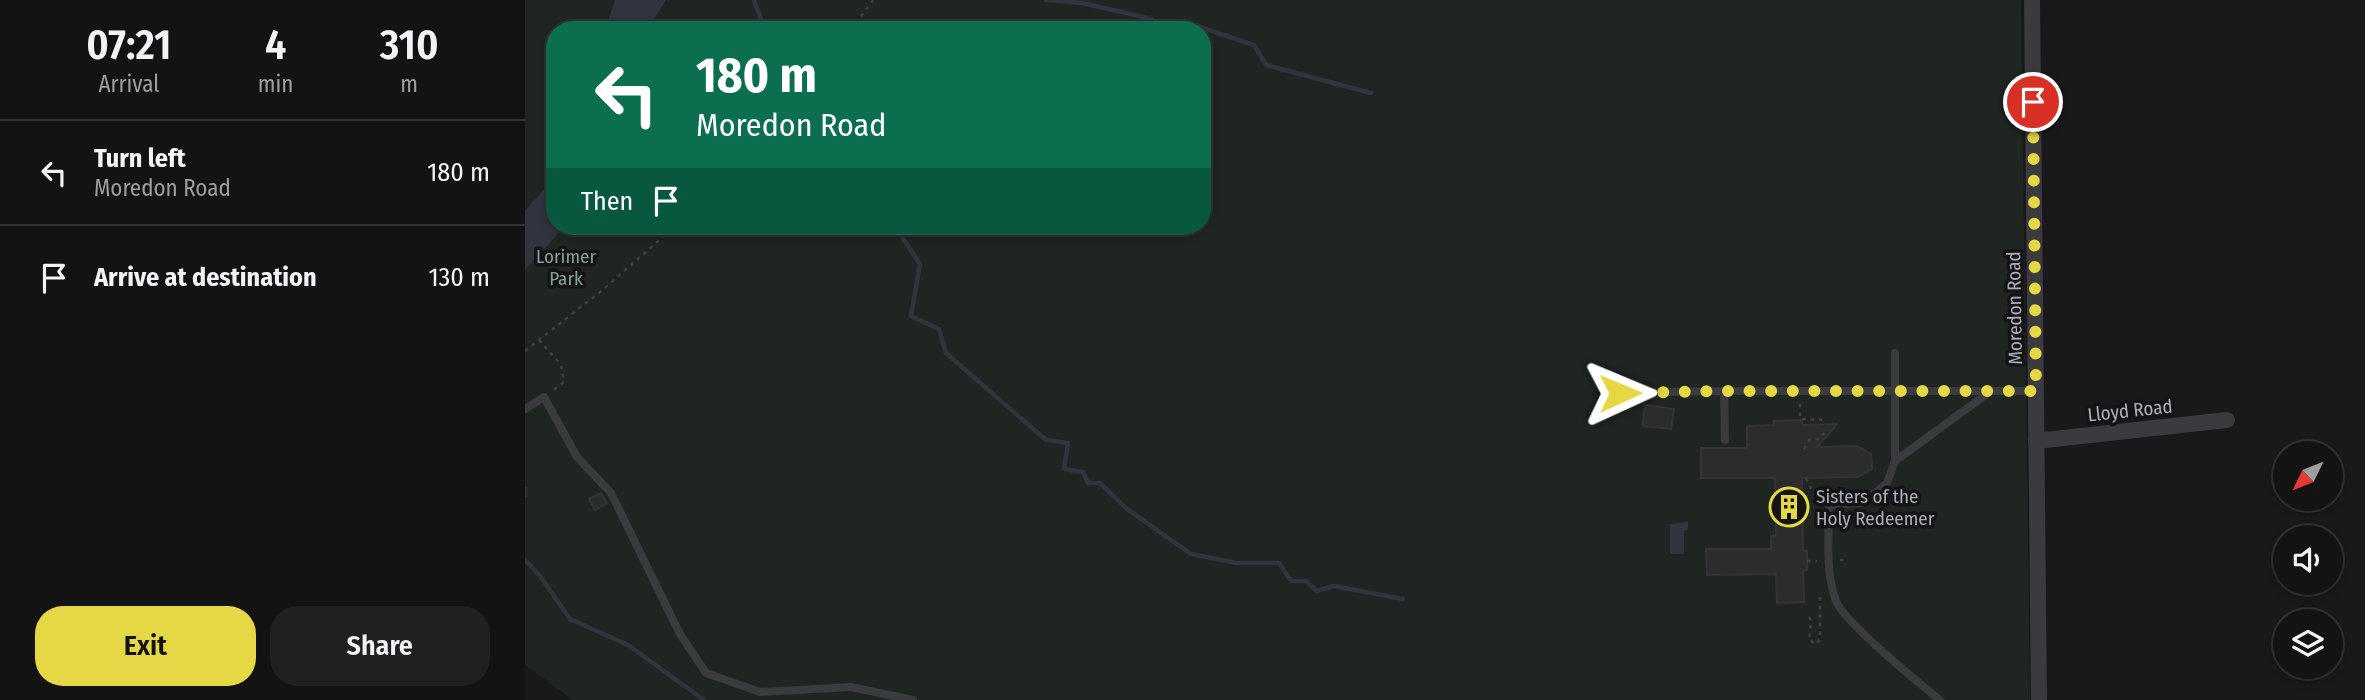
<!DOCTYPE html>
<html lang="en">
<head>
<meta charset="utf-8">
<style>
	body { margin:0; font-family:"Fira Sans Condensed",sans-serif; background:#202022; color:#f1f3f6; height:100vh; display:flex; flex-direction:column; font-size:26px; white-space:nowrap }
	* { box-sizing:border-box; margin:0 }
	p { font-size:23px; color:#9d9ea0 }
	.icon { flex:none; width:38px; height:38px; fill:none; stroke:currentColor; stroke-width:2; stroke-linecap:round; stroke-linejoin:round }
	.map { position:relative; flex:1; overflow:hidden }
	.side { display:flex; flex-direction:column; background:#131314; width:525px }
	.side>* { flex:none }
	.top-card { position:absolute; left:21px; top:21px; width:665px; height:214px; border-radius:28px; box-shadow:0 4px 10px #0003,0 0 0 2px #323234; background:#0b6e4f; color:#fff; overflow:hidden }
	.needle { width:46px; rotate:227deg }
	.fabs { position:absolute; left:1748px; top:441px; display:grid; gap:14px }
	.fabs a { display:grid; place-items:center; width:70px; height:70px; border-radius:50%; background:#131314; box-shadow:0 4px 10px #0003,0 0 0 2px #323234; font-size:35px }
	.pin { position:absolute; display:grid; place-items:center; width:60px; height:60px; color:#fff; margin:-30px; border:4px solid #fff; border-radius:50%; box-shadow:0 2px 7px #0007 }
	.me { position:absolute; width:77px; margin:-38px; rotate:89deg; stroke-linejoin:round; filter:drop-shadow(0 0 5px #0008) }
	.turn { display:flex; align-items:center; gap:24px; height:147px; padding:0 35px; font-size:32px }
	.turn .icon { width:91px; height:91px; stroke-width:2.5 }
	.turn b { display:block; font-size:49px; line-height:60px }
	.then { display:flex; align-items:center; height:66px; padding:0 35px; background:#0003; gap:14px; font-size:26px }
	.eta { display:flex; justify-content:space-evenly; align-items:center; height:119px; text-align:center }
	.eta b { font-size:42px; font-weight:600; line-height:49px }
	.button { display:flex; gap:14px; margin-top:auto; padding:14px 35px }
	.button a { flex:1; height:80px; border-radius:28px; background:#e6d745; color:#111; font-size:28px; font-weight:600; line-height:80px; text-align:center }
	.button a+a { background:#202022; color:#f1f3f6 }
	ul { padding:0; list-style:none }
	li { display:flex; align-items:center; gap:21px; height:105px; padding:0 35px; border-top:2px solid #323234 }
	li div { flex:1 }
	li b { display:block; font-size:26px }
	li em { font-style:normal }
	main { display:flex; flex:1; min-height:0 }
	.map>svg:first-child { display:block }
	.green { fill:#1f2521; fill-rule:evenodd }
	.water { fill:#2f343e }
	.lines { fill:none; stroke-linecap:round; stroke-linejoin:round }
	.stream { stroke:#2f343e; stroke-width:4.5 }
	.building { fill:#2c2c2f; stroke:#343337; stroke-width:2 }
	.path { stroke:#404046; stroke-width:2.5; stroke-dasharray:3.5 5; stroke-linecap:butt }
	.service { stroke:#3a3a3f; stroke-width:8 }
	.minor { stroke:#3a3a3f; stroke-width:16 }
	.route { stroke:#e6d745; stroke-width:12; stroke-dasharray:0 21.6 }
	.labels { text-anchor:middle; stroke-width:7; stroke-linejoin:round; paint-order:stroke }
	.park-label { font-size:19px; fill:#84a38e; stroke:#141416 }
	.street-label { font-size:19px; fill:#acadb9; stroke:#141416 }
	.poi-label { font-size:19px; fill:#acadb9; stroke:#141416; text-anchor:start }
</style>
</head>
<body>
<main>
<section class="side">
<div class="eta">
<div><b>07:21</b><p>Arrival</p></div>
<div><b>4</b><p>min</p></div>
<div><b>310</b><p>m</p></div>
</div>
<ul>
<li><svg class="icon" aria-label="left" viewBox="0 0 24 24"><path d="M17 20v-9H6M10 6l-5 5 5 5"/></svg><div><b>Turn left</b><p>Moredon Road</p></div><em>180 m</em></li>
<li><svg class="icon" aria-label="arrive" viewBox="0 0 24 24"><path d="M6 21V4h12l-3 4 3 4H6"/></svg><div><b>Arrive at destination</b></div><em>130 m</em></li>
</ul>
<div class="button"><a>Exit</a><a>Share</a></div>
</section>
<div class="map">
<svg width="1840" height="700" viewBox="0 0 1840 700">
	<rect width="100%" height="100%" fill="#19191b"/>
	<path class="green" d="M 0,0 L 1496,0 L 1505,700 L 48,700 L 0,665 ZM 30,30 L 677,30 L 677,226 L 30,226 Z"/>
	<g class="water">
		<path d="M 90,0 L 141,0 L 122,30 L 80,30 Z"/>
		<path d="M 30,177 L 30,226 L 40,226 L 0,270 L 0,211 Z"/>
		<path d="M 1163,522 L 1163,530 L 1159,531 L 1159,554 L 1145,554 L 1145,524 Z"/>
	</g>
	<g class="lines">
		<g class="stream">
			<path d="M 229,0 L 240,30"/>
			<path d="M 521,0 L 557,3 L 627,19 L 634,26 L 666,24 L 729,45 L 741,65 L 846,93"/>
			<path d="M 379,226 L 377,237 L 395,264 L 386,316 L 414,329 L 421,353 L 521,440 L 543,443 L 539,469 L 558,472 L 563,483 L 575,483 L 602,509 L 666,554 L 712,563 L 754,563 L 766,581 L 781,581 L 792,591 L 809,586 L 878,599"/>
			<path d="M 0,489 L 0,495"/>
			<path d="M 0,560 L 15,576 L 45,619 L 103,645 L 179,700"/>
		</g>
	</g>
	<g class="building">
		<path d="M 1120,405 L 1149,409 L 1146,429 L 1118,426 Z"/>
		<path d="M 1277,420 L 1277,425 L 1312,424 L 1292,447 L 1332,446 L 1346,454 L 1347,469 L 1333,477 L 1277,478 L 1278,551 L 1282,551 L 1282,570 L 1278,570 L 1279,602 L 1252,603 L 1251,574 L 1182,575 L 1181,549 L 1246,549 L 1246,536 L 1251,536 L 1250,478 L 1176,478 L 1176,448 L 1222,448 L 1222,426 L 1249,425 L 1249,421 Z"/>
		<path d="M 76,493 L 82,503 L 70,510 L 64,499 Z"/>
	</g>
	<g class="lines">
		<g class="path">
			<path d="M 326,30 L 348,0"/>
			<path d="M 14,340 L 36,365 L 39,382 L 27,391"/>
			<path d="M 0,351 L 80,288 L 150,226"/>
			<path d="M 1275,404 L 1275,419 L 1298,420 L 1298,425"/>
			<path d="M 1279,449 L 1284,440 L 1295,439 L 1299,433"/>
			<path d="M 1281,478 L 1288,493 L 1295,497"/>
			<path d="M 1315,560 L 1323,560"/>
			<path d="M 1282,561 L 1292,561"/>
			<path d="M 1284,617 L 1286,620 L 1284,640 L 1292,644 L 1295,638 L 1295,592"/>
		</g>
		<g class="service">
			<path d="M 1370,353 L 1370,461 L 1362,483 L 1337,503 L 1304,505 C 1304,535 1300,572 1311,601 C 1318,621 1395,684 1415,700"/>
			<path d="M 1199,391 L 1200,440"/>
			<path d="M 1095,393 L 1199,391 L 1511,391"/>
			<path d="M 0,409 L 19,397 L 52,457 L 86,493 L 155,634 L 181,673 L 235,692 L 326,687 L 388,700"/>
			<path d="M 1370,461 L 1466,391"/>
		</g>
		<g class="minor">
			<path d="M 1507,0 L 1514,700"/>
			<path d="M 1511,441 L 1702,420"/>
		</g>
	</g>
	<g class="lines">
		<path class="route" d="M 1095,393 L 1199,391 L 1511,391 L 1508,102"/>
	</g>
	<defs>
		<symbol id="building-ring" viewBox="-11 -11 22 22"><circle r="9.5" fill="#141416" stroke="#e6d745" stroke-width="1.5"/><path d="M-4-6H4V6H1V3H-1V6H-4ZM-2.5-4.3h1.7v1.8h-1.7ZM.8-4.3h1.7v1.8H.8ZM-2.5-1h1.7V.8h-1.7ZM.8-1h1.7V.8H.8Z" fill="#e6d745"/></symbol>
	</defs>
	<g fill-rule="evenodd">
		<use href="#building-ring" x="1242" y="485" width="44" height="44"/>
	</g>
	<g class="labels">
		<g class="park-label">
			<text x="41" y="263">Lorimer<tspan x="41" dy="22">Park</tspan></text>
		</g>
		<g class="street-label">
			<text transform="translate(1489 308) rotate(-91)" y="7">Moredon Road</text>
			<text transform="translate(1605 410) rotate(-6)" y="7">Lloyd Road</text>
		</g>
		<g class="poi-label">
			<text x="1291" y="503">Sisters of the<tspan x="1291" dy="22">Holy Redeemer</tspan></text>
		</g>
	</g>
</svg>
<div class="fabs">
<a><svg class="needle" viewBox="-14 -14 28 28"><path d="M0-13l5 13h-10z" fill="#e53935"/><path d="M0 13l5-13h-10z" fill="#9d9ea0"/></svg></a>
<a><svg class="icon" aria-label="sound" viewBox="0 0 24 24"><path d="M4 9h4l5-4v14l-5-4H4zM17 9q2 3 0 6"/></svg></a>
<a><svg class="icon" aria-label="layers" viewBox="0 0 24 24"><path d="M12 4l9 5-9 5-9-5zM3 14l9 5 9-5"/></svg></a>
</div>
<div class="pin" style="left:1508px;top:102px;background:#d93025"><svg class="icon" aria-label="arrive" viewBox="0 0 24 24"><path d="M6 21V4h12l-3 4 3 4H6"/></svg></div>
<svg class="me" style="left:1095px;top:393px" viewBox="-20 -20 40 40"><path d="M0-17L14 15 0 8-14 15z" fill="#e6d745" stroke="#fff" stroke-width="4"/></svg>
<div class="top-card">
<div class="turn"><svg class="icon" aria-label="left" viewBox="0 0 24 24"><path d="M17 20v-9H6M10 6l-5 5 5 5"/></svg><div><b>180 m</b>Moredon Road</div></div>
<div class="then">Then<svg class="icon" aria-label="arrive" viewBox="0 0 24 24"><path d="M6 21V4h12l-3 4 3 4H6"/></svg></div>
</div>
</div>
</main>
</body>
</html>
